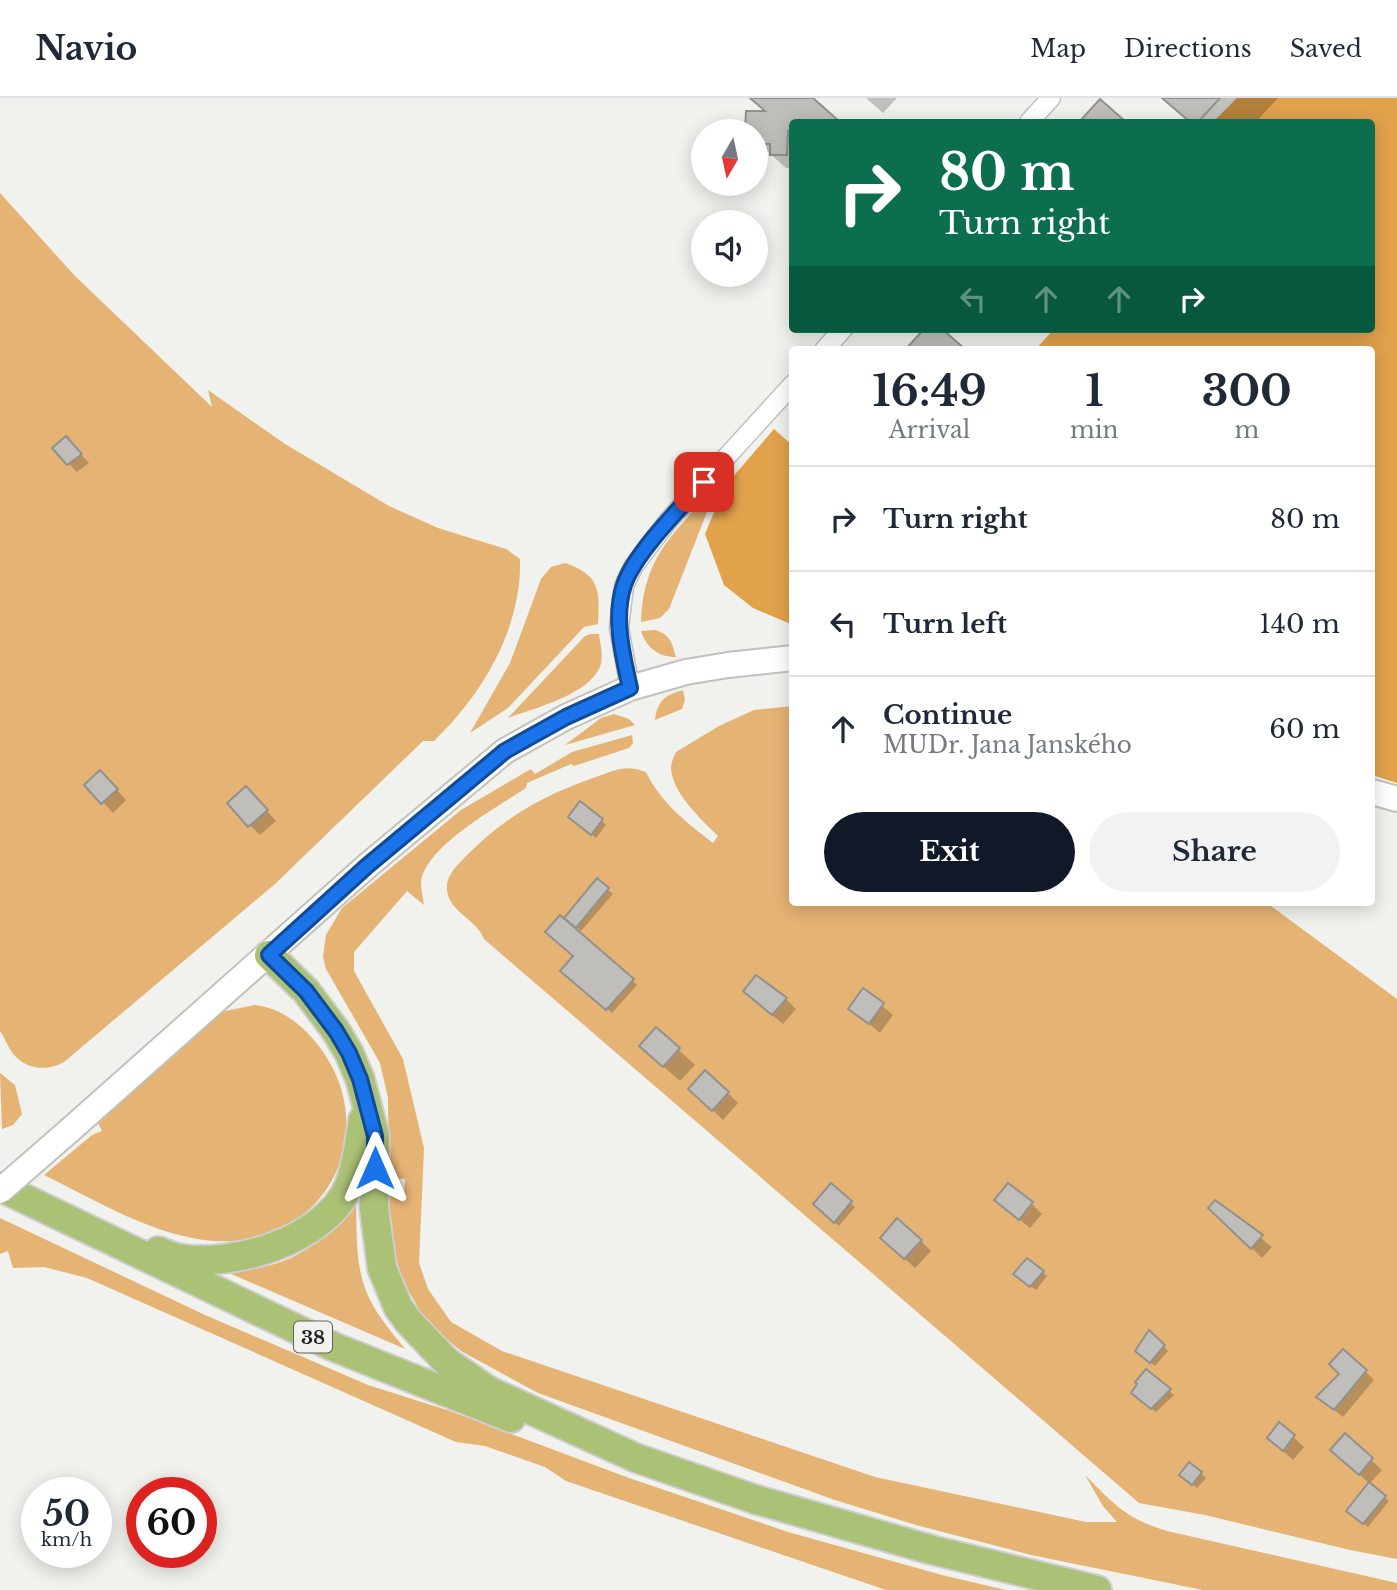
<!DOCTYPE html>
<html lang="en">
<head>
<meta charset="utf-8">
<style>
	body { margin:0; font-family:"Libre Baskerville",serif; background:#f2f2f3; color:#1f2937; height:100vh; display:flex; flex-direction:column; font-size:26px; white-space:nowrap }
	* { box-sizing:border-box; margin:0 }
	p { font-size:23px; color:#747a83 }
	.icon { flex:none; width:38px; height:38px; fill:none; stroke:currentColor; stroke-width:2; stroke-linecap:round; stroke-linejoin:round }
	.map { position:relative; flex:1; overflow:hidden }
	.side { position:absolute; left:789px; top:248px; width:586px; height:560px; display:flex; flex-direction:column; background:#fff; border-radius:7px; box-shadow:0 4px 18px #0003 }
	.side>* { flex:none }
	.top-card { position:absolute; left:789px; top:21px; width:586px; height:214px; border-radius:7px; box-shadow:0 4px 18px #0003; background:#0b6e4f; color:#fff; overflow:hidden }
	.needle { width:46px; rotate:189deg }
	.fabs { position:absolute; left:691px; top:21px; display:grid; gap:14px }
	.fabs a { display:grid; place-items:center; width:77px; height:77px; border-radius:50%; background:#fff; box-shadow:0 4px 18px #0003; font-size:35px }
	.speed { position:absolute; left:21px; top:1379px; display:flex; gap:14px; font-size:35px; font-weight:700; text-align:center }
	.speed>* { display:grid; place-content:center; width:91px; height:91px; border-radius:50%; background:#fff; box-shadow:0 4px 18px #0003; line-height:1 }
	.speed small { font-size:18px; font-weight:400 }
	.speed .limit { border:10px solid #d22; background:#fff; color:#111 }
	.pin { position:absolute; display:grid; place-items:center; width:60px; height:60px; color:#fff; margin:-30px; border-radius:14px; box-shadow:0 4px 10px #0006 }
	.me { position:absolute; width:77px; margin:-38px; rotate:0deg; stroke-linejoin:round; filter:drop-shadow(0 0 5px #0008) }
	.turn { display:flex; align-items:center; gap:24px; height:147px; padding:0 35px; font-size:32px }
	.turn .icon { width:91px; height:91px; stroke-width:2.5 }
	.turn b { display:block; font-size:49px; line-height:60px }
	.lanes { display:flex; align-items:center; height:66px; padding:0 35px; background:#0003; justify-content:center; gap:35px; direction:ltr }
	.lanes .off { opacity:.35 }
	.eta { display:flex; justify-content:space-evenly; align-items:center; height:119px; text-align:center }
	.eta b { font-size:42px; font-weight:800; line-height:49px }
	.cta { display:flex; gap:14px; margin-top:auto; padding:14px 35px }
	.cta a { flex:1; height:80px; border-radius:42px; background:#111827; color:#fff; font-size:28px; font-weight:800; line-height:80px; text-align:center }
	.cta a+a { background:#f2f2f3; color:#1f2937 }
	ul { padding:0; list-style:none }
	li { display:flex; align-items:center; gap:21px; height:105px; padding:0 35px; border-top:2px solid #e0e1e3 }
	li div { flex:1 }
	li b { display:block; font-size:26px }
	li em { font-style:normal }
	header { display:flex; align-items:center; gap:42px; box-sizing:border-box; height:98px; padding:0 35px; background:#fff; border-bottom:2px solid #e0e1e3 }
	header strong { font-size:33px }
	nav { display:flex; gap:38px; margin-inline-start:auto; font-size:24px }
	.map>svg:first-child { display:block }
	.green { fill:#e5b374 }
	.forest { fill:#e2a24c }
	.shadow { fill:#0003 }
	.building { fill:#bfbebb; stroke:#92918d; stroke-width:2 }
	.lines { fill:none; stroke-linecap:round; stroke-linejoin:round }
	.street-casing { stroke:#c1c1bd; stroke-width:21 }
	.secondary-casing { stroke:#c1c1bd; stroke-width:28 }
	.primary-casing { stroke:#cecece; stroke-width:32 }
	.street { stroke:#fff; stroke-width:18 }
	.secondary { stroke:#fff; stroke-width:24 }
	.primary { stroke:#aac176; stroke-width:28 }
	.secondary-bridge-casing { stroke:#c1c1bd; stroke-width:28; stroke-linecap:butt }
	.secondary-bridge { stroke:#fff; stroke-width:24 }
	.route-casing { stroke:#114b97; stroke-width:18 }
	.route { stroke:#1a73e8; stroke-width:12 }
	.labels { text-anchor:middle; stroke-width:5; stroke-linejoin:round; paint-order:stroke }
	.shield { fill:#f1f1ed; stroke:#60605e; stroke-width:2 }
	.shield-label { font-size:19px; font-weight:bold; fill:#222220 }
</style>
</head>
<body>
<header>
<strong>Navio</strong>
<nav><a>Map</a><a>Directions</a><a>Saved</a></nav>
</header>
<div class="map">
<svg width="1397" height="1492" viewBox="0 0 1397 1492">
	<rect width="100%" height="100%" fill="#f1f1ed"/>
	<g class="green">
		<path d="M 0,95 L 75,178 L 212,309 L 208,292 L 285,346 L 389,408 L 438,430 L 506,451 L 520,461 C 522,530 483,596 434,643 L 423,643 L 275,786 L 64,964 C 49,973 28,972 15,958 C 9,952 5,940 0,933 Z"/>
		<path d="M 718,386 L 669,511 L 660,520 L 641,524 C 643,456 677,433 718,386 Z"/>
		<path d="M 565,465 C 600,477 600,492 598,526 L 584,529 L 508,610 L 470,635 L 510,565 L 541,481 L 551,469 Z"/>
		<path d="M 655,532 C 670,536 672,545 676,559 C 658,559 646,549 641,533 Z"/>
		<path d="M 591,536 L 599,536 C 600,546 604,559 600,569 C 588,597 534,610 508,620 L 585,538 Z"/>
		<path d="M 683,592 L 685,602 L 682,611 L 655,622 C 657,603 665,597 683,592 Z"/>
		<path d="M 793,608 L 793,805 L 1267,805 L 1397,901 L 1397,1461 L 1350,1452 L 1205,1417 L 1139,1405 L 484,841 C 477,821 448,814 447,791 C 446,776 459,766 468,756 C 506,719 540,699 590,681 C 600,678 610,673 620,671 C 630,669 637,671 646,674 C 662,706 686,724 713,745 L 718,738 C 702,722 672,695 671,670 C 671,665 674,658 676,654 L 719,628 L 754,612 Z"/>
		<path d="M 614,616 L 629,621 L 635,627 L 565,647 L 601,620 Z"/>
		<path d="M 632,637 L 633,645 L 629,650 L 574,668 L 571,666 L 527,685 L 526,690 C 498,709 424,749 421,785 C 421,792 423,800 424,807 L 407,793 L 354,854 L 354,873 L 403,961 L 424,1050 L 419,1165 L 428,1191 L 451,1224 L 502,1253 L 875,1379 L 1086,1424 L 1117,1424 L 1103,1408 L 1085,1377 C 1114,1406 1126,1421 1167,1433 L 1397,1485 L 1397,1492 L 1203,1492 L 1031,1457 L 916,1427 L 835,1402 L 538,1295 L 461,1253 L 426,1224 L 402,1181 L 394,1151 L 388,1096 L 404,1097 L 405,1081 L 389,1080 L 388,1000 L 380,965 L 326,871 L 323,859 L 326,837 L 342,810 L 461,712 L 531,671 L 535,676 L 572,654 Z"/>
		<path d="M 255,907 C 279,910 297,923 313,941 C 388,1027 329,1151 213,1143 C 154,1138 97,1103 44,1077 L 92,1037 L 102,1033 L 98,1025 L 212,923 L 225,913 Z"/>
		<path d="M 0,975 L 15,987 L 22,1016 L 13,1027 L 2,1031 Z"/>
		<path d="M 356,1102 C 357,1131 355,1163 365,1190 C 373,1213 390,1232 405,1251 L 229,1175 C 292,1167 318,1152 356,1102 Z"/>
		<path d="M 0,1120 L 205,1217 L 368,1287 L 450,1313 L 629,1380 L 788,1434 L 942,1477 L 1006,1492 L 886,1492 L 566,1383 L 545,1369 L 485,1348 L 456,1344 L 87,1180 L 44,1169 L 13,1170 L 8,1153 L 0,1156 Z"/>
	</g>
	<g class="forest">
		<path d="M 1237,0 L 1397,0 L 1397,685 L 1372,677 L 1372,252 L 1035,252 L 1054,231 L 1372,231 L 1372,24 L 1213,24 Z"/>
		<path d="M 774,331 L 793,348 L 793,527 L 753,510 L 724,487 L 705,436 L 725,388 Z"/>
	</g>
	<g class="shadow">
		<path d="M 751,0 L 810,0 L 838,24 L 793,24 L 793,70 L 786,70 L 756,43 L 756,33 L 747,33 L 747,15 L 768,15 Z"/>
		<path d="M 866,0 L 897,0 L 883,15 Z"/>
		<path d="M 1165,0 L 1278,0 L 1256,24 L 1189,24 Z"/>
		<path d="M 74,349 L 89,365 L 77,374 L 69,366 Z"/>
		<path d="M 110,684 L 126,702 L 113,715 L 87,687 Z"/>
		<path d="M 256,701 L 276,723 L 260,737 L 250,727 Z"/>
		<path d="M 575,723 L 602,723 L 606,727 L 596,740 Z"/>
		<path d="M 597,783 L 613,796 L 581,833 L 571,824 Z"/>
		<path d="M 575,858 L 632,882 L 637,887 L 612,915 L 567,877 Z"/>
		<path d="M 864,893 L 893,917 L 880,935 L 851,911 Z"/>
		<path d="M 786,901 L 796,911 L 783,926 L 755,903 Z"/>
		<path d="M 656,931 L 695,967 L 680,983 L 657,963 Z"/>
		<path d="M 728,995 L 738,1005 L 723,1022 L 701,1001 Z"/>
		<path d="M 831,1087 L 855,1109 L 839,1128 L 819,1111 Z"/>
		<path d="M 996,1102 L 1032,1106 L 1042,1116 L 1030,1130 Z"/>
		<path d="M 1216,1104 L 1272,1149 L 1262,1160 L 1211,1110 Z"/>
		<path d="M 921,1143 L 931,1153 L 915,1170 L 893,1150 Z"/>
		<path d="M 1043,1174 L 1047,1178 L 1036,1192 L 1020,1180 Z"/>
		<path d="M 1150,1235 L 1168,1253 L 1155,1268 L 1141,1257 Z"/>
		<path d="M 1146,1273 L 1174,1297 L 1156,1314 L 1137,1299 Z"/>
		<path d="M 1365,1273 L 1374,1282 L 1343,1319 L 1319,1299 Z"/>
		<path d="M 1280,1327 L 1304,1349 L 1293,1362 L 1269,1340 Z"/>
		<path d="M 1345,1338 L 1382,1372 L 1369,1386 L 1389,1403 L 1368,1429 L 1353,1417 L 1370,1386 L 1343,1362 Z"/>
		<path d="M 1190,1366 L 1206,1380 L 1197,1390 L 1186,1381 Z"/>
	</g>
	<g class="building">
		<path d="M 750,0 L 813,0 L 840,24 L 793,24 L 793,37 L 788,33 L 787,57 L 770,57 L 770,46 L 757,46 L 756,33 L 745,33 L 746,13 L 765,13 Z"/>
		<path d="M 1162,0 L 1220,0 L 1198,24 L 1190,24 Z"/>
		<path d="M 1100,1 L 1126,24 L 1079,24 Z"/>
		<path d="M 924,231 L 942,231 L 966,252 L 905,252 Z"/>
		<path d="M 66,338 L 82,356 L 67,367 L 52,350 Z"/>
		<path d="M 100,672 L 118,691 L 101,706 L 84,687 Z"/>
		<path d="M 246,688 L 268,712 L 248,729 L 227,705 Z"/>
		<path d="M 580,703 L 603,721 L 591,737 L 568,719 Z"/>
		<path d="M 597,780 L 609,790 L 576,830 L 564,820 Z"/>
		<path d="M 560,817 L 634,881 L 606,912 L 560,873 L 573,858 L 545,834 Z"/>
		<path d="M 756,877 L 787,900 L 772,917 L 743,893 Z"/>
		<path d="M 863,890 L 884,905 L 869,926 L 848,911 Z"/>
		<path d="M 656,929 L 680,950 L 663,969 L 639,948 Z"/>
		<path d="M 705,972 L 729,994 L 712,1013 L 688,991 Z"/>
		<path d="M 831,1085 L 852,1103 L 834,1125 L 813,1106 Z"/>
		<path d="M 1008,1085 L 1033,1104 L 1019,1122 L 994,1102 Z"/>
		<path d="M 1215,1102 L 1263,1137 L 1251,1151 L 1208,1110 Z"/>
		<path d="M 897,1120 L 922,1142 L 904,1161 L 880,1140 Z"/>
		<path d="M 1027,1160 L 1044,1173 L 1030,1189 L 1013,1176 Z"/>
		<path d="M 1149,1232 L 1165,1247 L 1150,1265 L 1135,1253 Z"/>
		<path d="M 1343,1251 L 1367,1272 L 1334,1312 L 1316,1299 L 1339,1276 L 1329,1266 Z"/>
		<path d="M 1146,1271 L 1171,1291 L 1151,1311 L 1131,1295 L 1137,1286 L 1135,1284 Z"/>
		<path d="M 1279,1324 L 1295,1337 L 1283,1353 L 1267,1340 Z"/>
		<path d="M 1345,1335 L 1373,1360 L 1359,1377 L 1330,1352 Z"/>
		<path d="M 1189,1364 L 1202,1374 L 1192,1387 L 1179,1377 Z"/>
		<path d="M 1369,1384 L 1386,1398 L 1363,1426 L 1346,1413 Z"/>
	</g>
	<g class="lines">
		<defs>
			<g id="street">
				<path d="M 1029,24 L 1051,0"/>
				<path d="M 824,252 L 843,231"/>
				<path d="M 630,590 L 619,530 L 624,488 L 633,469 L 668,423 L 793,286"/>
			</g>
			<g id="secondary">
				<path d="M 1372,694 L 1397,701"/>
				<path d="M 70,1032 L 367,768 L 505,653 L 566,619 L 630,590 L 686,574 L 728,567 L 793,560"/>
			</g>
			<g id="primary">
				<path d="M 269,857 L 306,893 L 336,933 L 349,955 L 360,981 L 375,1038 L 374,1110 L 382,1170 L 398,1209 L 408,1223 L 447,1264 L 489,1293 L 636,1360 L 754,1401 L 932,1452 L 1097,1492"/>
				<path d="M 0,1089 L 334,1249 L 511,1320"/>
				<path d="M 158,1153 C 164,1155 172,1159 178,1160 C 232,1170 323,1143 348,1090 C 357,1070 359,1044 363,1022"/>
			</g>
		</defs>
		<use href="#street" class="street-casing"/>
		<use href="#secondary" class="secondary-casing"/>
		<use href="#primary" class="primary-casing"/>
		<use href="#street" class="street"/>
		<use href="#secondary" class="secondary"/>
		<use href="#primary" class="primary"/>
		<defs>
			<path id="secondary-bridge" d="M 0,1093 L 70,1032"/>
		</defs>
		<use href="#secondary-bridge" class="secondary-bridge-casing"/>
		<use href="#secondary-bridge" class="secondary-bridge"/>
	</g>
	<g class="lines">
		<defs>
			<path id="route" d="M 375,1070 L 375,1038 L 360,981 L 349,955 L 336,933 L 306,893 L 269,857 L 367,768 L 505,653 L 566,619 L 630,590 C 623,558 613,520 624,487 C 634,456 681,409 704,384"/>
		</defs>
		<use href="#route" class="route-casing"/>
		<use href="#route" class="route"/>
	</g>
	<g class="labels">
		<rect class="shield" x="294" y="1223.5" width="38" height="31" rx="5"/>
		<g class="shield-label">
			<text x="313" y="1246">38</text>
		</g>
	</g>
</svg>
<div class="fabs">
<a><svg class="needle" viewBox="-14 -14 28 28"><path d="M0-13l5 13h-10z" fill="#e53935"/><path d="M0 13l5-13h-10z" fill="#747a83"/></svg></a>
<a><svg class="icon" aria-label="sound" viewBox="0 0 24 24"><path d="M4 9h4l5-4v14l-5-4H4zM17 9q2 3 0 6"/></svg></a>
</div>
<div class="speed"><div>50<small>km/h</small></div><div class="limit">60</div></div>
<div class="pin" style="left:704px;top:384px;background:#d93025"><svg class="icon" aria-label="arrive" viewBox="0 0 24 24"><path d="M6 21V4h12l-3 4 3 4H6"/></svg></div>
<svg class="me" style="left:375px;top:1070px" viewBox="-20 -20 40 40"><path d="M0-17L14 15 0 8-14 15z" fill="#1a73e8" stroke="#fff" stroke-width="4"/></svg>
<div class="top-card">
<div class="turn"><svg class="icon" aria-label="right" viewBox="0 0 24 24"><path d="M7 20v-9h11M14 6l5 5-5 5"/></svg><div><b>80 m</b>Turn right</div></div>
<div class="lanes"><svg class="icon off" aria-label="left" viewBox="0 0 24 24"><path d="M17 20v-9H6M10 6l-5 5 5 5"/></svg><svg class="icon off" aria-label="ahead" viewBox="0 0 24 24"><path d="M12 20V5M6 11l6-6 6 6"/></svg><svg class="icon off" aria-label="ahead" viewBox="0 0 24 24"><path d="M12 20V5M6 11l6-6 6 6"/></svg><svg class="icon" aria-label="right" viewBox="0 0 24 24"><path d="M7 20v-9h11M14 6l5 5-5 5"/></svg></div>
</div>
<section class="side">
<div class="eta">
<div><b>16:49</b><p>Arrival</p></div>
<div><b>1</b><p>min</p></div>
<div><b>300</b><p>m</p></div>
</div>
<ul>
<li><svg class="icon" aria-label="right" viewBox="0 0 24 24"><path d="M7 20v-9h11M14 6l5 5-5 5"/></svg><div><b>Turn right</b></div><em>80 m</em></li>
<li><svg class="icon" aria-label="left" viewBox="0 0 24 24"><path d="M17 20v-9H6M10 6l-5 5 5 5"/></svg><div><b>Turn left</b></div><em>140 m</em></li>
<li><svg class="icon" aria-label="ahead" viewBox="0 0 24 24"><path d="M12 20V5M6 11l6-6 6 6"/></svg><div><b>Continue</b><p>MUDr. Jana Janského</p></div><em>60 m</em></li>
</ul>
<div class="cta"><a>Exit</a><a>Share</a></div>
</section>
</div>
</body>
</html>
